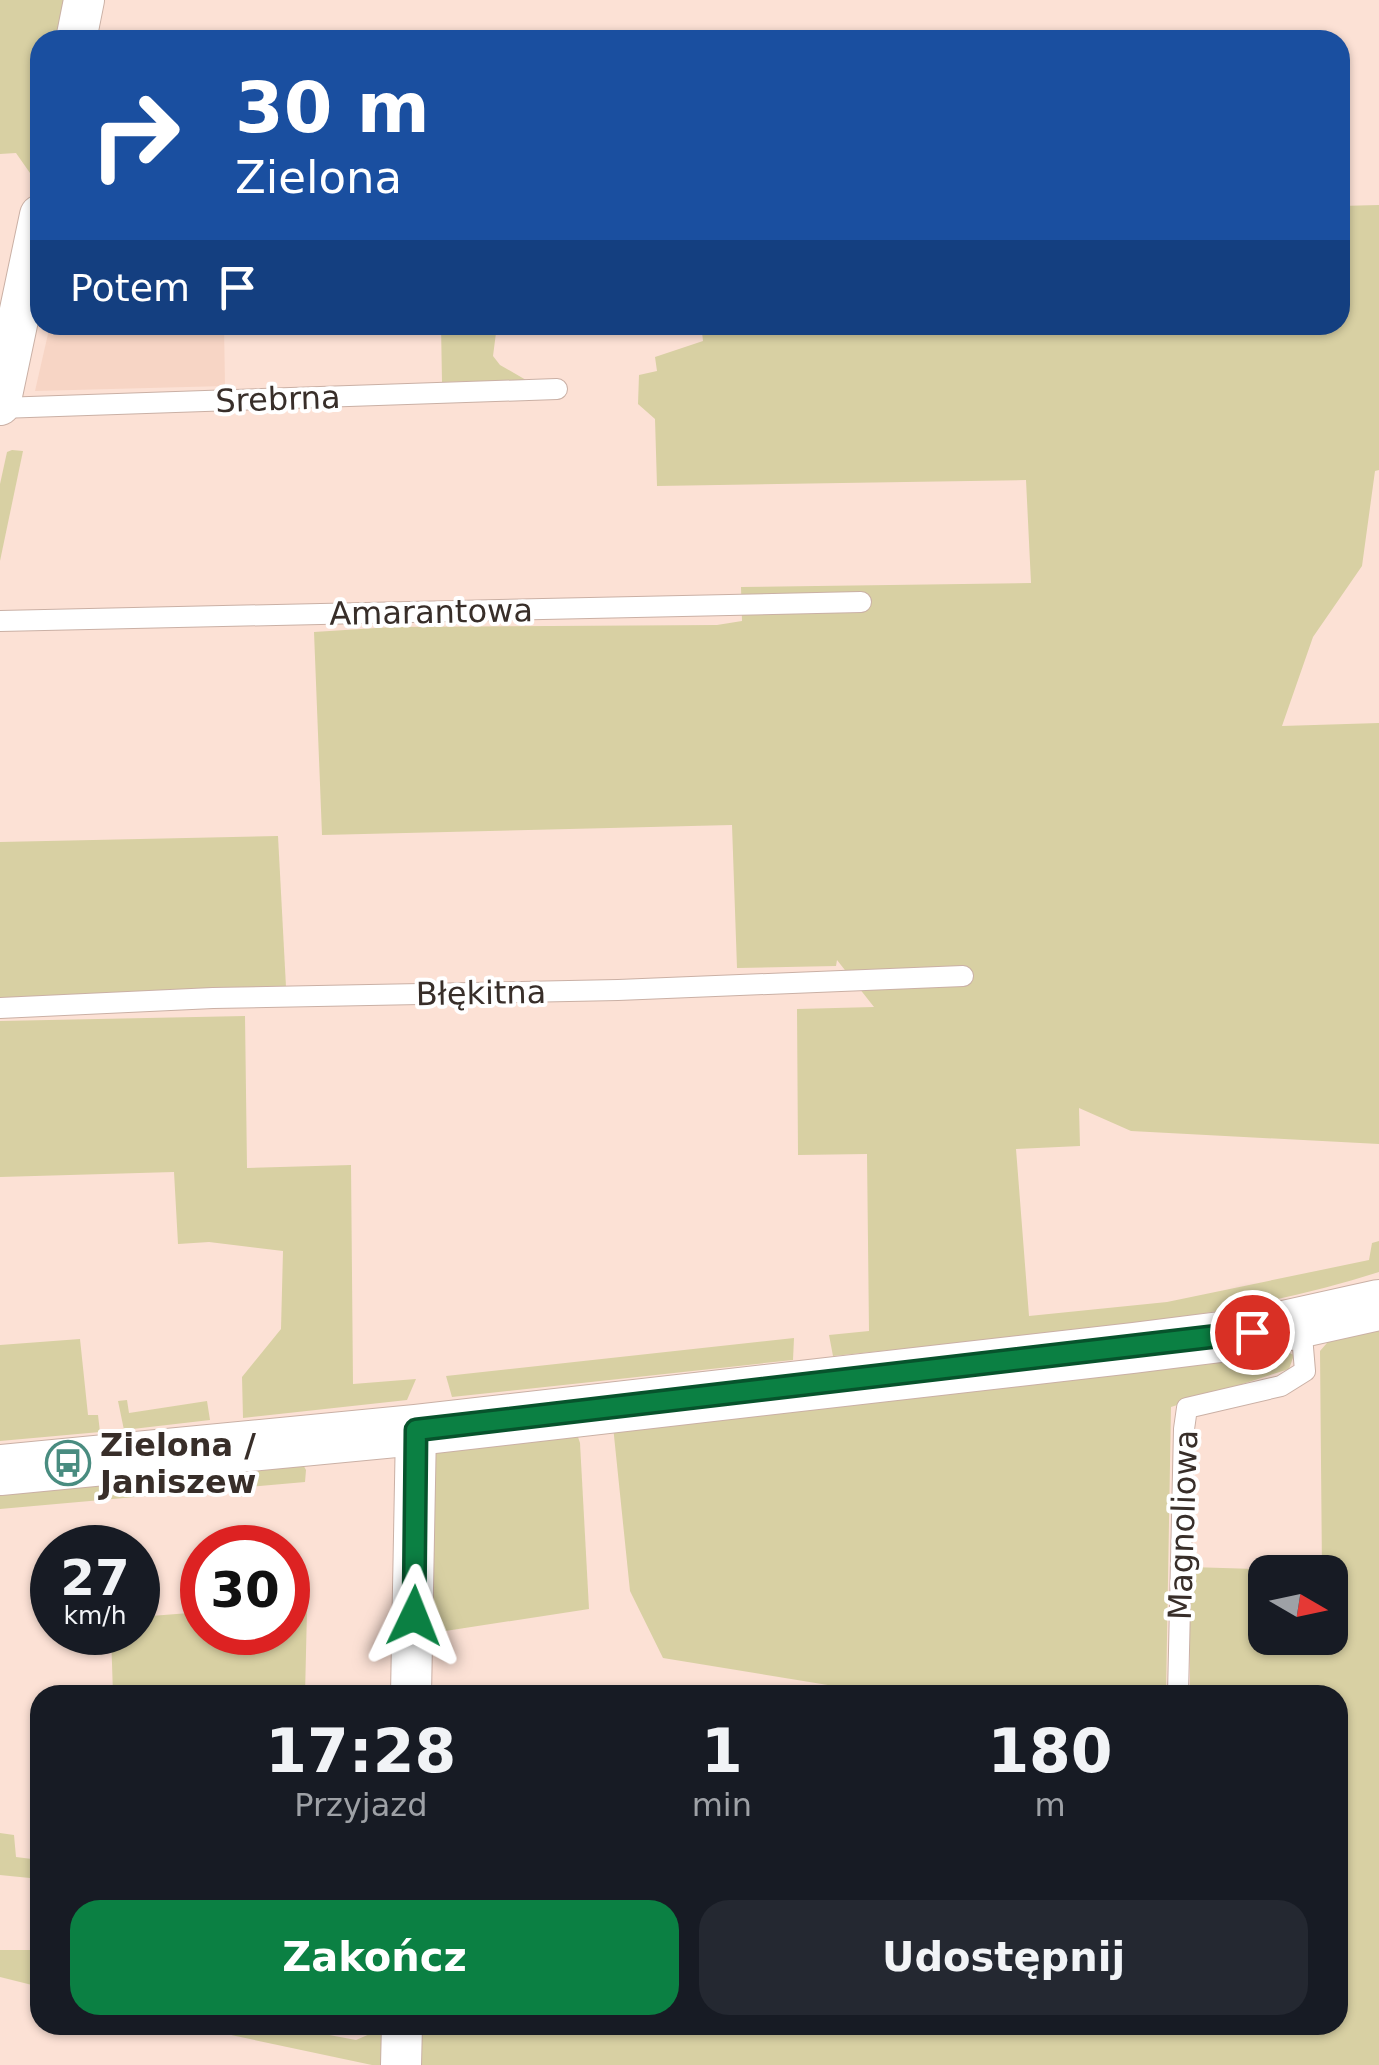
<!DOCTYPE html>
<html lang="pl">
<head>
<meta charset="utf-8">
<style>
	body { margin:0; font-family:"DejaVu Sans",sans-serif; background:#242831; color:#f1f3f6; height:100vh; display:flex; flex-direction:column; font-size:38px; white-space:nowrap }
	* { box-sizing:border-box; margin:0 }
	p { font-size:32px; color:#9ea1a6 }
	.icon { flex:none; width:55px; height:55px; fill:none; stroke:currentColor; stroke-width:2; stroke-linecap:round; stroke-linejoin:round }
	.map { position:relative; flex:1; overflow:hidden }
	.panel { position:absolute; left:30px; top:1685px; width:1318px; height:350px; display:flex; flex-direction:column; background:#171b24; border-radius:30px; box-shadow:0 2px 8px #0004 }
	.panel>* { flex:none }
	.banner { position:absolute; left:30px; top:30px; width:1320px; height:305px; border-radius:30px; box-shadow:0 2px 8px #0004; background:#1a4fa0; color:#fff; overflow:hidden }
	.needle { width:65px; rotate:99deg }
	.controls { position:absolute; left:1248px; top:1555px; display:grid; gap:20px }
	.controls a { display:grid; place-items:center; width:100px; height:100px; border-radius:20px; background:#171b24; box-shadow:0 2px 8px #0004; font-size:50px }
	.speed { position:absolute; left:30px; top:1525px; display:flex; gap:20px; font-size:50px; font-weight:700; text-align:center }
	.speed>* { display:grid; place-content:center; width:130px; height:130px; border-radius:50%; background:#171b24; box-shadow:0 2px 8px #0004; line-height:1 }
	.speed small { font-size:25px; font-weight:400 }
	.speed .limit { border:15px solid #d22; background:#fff; color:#111 }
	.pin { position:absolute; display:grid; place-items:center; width:85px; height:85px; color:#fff; margin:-42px; border:5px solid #fff; border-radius:50%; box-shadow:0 2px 10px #0007 }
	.me { position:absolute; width:110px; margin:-55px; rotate:2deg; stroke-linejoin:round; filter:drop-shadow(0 0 8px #0008) }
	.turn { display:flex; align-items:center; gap:35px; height:210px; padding:0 40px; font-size:45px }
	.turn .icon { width:130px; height:130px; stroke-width:2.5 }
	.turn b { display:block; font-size:70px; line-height:85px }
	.then { display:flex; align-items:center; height:95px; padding:0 40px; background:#0003; gap:20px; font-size:38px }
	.eta { display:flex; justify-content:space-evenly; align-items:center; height:170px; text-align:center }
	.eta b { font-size:60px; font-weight:600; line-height:70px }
	.action { display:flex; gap:20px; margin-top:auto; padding:20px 40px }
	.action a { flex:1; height:115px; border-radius:30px; background:#0b8043; color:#fff; font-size:40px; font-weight:600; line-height:115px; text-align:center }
	.action a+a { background:#242831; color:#f1f3f6 }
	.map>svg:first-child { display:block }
	.built { fill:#f7d5c5 }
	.green { fill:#d8d0a3; fill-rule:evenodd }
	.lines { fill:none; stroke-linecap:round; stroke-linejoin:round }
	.service-casing { stroke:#cab0a5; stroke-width:22 }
	.minor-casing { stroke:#cab0a5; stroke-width:42 }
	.tertiary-casing { stroke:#cab0a5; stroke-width:52 }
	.service { stroke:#fff; stroke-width:20 }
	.minor { stroke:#fff; stroke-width:40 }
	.tertiary { stroke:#fff; stroke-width:50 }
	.route-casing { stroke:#07532c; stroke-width:25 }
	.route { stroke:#0b8043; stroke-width:18 }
	.labels { text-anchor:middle; stroke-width:8; stroke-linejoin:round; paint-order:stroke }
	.street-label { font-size:32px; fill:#382e29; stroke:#fff }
	.poi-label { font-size:32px; font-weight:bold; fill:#382e29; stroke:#fff; text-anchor:start }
</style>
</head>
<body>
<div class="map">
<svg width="1379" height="2065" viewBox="0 0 1379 2065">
	<rect width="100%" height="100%" fill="#fce1d5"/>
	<path class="built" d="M 50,325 L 224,325 L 225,386 L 35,391 Z"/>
	<g class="green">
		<path d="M 0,0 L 65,0 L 57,40 L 40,40 L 40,124 L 30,173 L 16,153 L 0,154 Z"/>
		<path d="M 1379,205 L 1379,470 L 1375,471 L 1362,566 L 1313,637 L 1282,726 L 1379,723 L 1379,1144 L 1131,1131 L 1079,1108 L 1080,1146 L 1016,1149 L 1029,1316 L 1167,1302 L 1369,1260 L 1372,1243 L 1379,1241 L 1379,1272 C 1203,1328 1016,1336 833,1356 L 829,1335 L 869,1331 L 867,1154 L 798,1155 L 797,1009 L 874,1007 L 837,960 L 836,966 L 737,968 L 732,825 L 322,835 L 314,632 L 392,627 L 717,625 L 742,621 L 741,587 L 1031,583 L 1026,480 L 657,486 L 655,419 L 638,404 L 639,375 L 657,371 L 655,357 L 703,341 L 702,332 L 696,325 L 1340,325 L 1340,206 Z"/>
		<path d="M 441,325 L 497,325 L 493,356 L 500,365 L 526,380 L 442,382 Z"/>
		<path d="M 12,450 L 23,451 L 0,561 L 0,484 L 7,452 Z"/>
		<path d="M 278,836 L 286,987 L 0,999 L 0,842 Z"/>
		<path d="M 245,1016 L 247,1168 L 351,1165 L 353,1384 L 416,1379 L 407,1400 L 243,1418 L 242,1377 L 281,1329 L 283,1251 L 209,1242 L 178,1244 L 174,1172 L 0,1177 L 0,1021 Z"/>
		<path d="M 1379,1322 L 1379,2065 L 414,2065 L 413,2025 L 1338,2025 L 1338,1695 L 1190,1695 L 1190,1567 L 1322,1571 L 1320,1351 L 1333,1336 ZM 1265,1572 L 1330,1572 L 1330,1638 L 1265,1638 Z"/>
		<path d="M 794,1338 L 793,1360 L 452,1397 L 446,1376 Z"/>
		<path d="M 80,1339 L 88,1415 L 98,1415 L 100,1432 L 0,1441 L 0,1345 Z"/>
		<path d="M 1285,1351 L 1294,1355 L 1289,1369 L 1171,1407 L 1166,1695 L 840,1695 L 840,1687 L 663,1658 L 630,1591 L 613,1426 Z"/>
		<path d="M 127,1400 L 129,1413 L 207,1401 L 210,1420 L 124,1430 L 118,1401 Z"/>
		<path d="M 575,1428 L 580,1443 L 589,1609 L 426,1634 L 428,1453 Z"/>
		<path d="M 301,1461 L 306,1470 L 305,1482 L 0,1509 L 0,1495 L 201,1476 Z"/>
		<path d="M 288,1610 L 307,1610 L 305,1695 L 113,1695 L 111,1633 L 138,1632 L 138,1617 L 202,1612 L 202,1632 L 288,1632 Z"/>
		<path d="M 0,1833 L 14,1835 L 16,1857 L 40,1860 L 40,1879 L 0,1875 Z"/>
		<path d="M 0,1950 L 40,1950 L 40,1987 L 0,1977 Z"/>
		<path d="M 184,2025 L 276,2025 L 356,2040 L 379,2030 L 394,2034 L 392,2065 L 372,2065 Z"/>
	</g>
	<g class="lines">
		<defs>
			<g id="service">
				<path d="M 0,408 L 557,389"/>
				<path d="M 0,621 L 861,602"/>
				<path d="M 0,1008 L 213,998 L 618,990 L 963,976"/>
				<path d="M 1178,1695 L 1184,1429 L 1187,1408 L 1281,1386 L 1305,1371 L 1301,1324"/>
			</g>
			<g id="minor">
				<path d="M 76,40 L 84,0"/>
				<path d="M 0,405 L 40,215"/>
				<path d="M 411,1695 L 416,1430"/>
				<path d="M 401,2065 L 402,2025"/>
			</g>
			<path id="tertiary" d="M 0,1470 L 416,1430 L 1133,1348 L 1252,1333 L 1379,1305"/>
		</defs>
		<use href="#service" class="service-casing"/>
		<use href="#minor" class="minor-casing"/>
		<use href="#tertiary" class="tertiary-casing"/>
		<use href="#service" class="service"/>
		<use href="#minor" class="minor"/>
		<use href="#tertiary" class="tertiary"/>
	</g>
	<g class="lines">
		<defs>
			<path id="route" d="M 414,1616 L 416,1430 L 1252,1332"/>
		</defs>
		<use href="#route" class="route-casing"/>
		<use href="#route" class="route"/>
	</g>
	<defs>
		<symbol id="bus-ring" viewBox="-11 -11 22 22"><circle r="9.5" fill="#fff" stroke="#498c80" stroke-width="1.5"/><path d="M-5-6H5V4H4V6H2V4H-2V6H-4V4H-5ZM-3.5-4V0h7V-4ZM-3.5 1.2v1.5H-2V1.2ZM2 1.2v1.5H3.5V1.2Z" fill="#498c80"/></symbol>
	</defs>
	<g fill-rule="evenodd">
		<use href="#bus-ring" x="43" y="1438" width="50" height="50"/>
	</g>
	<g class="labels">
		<g class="street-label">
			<text transform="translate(278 399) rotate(-2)" y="11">Srebrna</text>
			<text transform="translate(431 612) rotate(-1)" y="11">Amarantowa</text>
			<text transform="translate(481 993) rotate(-1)" y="11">Błękitna</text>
			<text transform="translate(1183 1525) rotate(-88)" y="11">Magnoliowa</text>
		</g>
		<g class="poi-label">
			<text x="100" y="1456">Zielona /<tspan x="100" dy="37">Janiszew</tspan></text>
		</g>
	</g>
</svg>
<div class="controls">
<a><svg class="needle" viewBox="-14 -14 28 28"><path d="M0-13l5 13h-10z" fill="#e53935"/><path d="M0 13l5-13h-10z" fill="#9ea1a6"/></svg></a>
</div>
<div class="speed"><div>27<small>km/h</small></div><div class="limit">30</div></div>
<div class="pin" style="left:1252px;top:1332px;background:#d93025"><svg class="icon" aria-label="arrive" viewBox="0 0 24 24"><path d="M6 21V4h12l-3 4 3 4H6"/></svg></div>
<svg class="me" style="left:414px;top:1616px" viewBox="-20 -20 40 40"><path d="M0-17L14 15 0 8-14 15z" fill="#0b8043" stroke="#fff" stroke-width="4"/></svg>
<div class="banner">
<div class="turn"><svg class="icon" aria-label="right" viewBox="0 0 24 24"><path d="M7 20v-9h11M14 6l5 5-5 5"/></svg><div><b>30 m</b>Zielona</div></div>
<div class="then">Potem<svg class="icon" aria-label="arrive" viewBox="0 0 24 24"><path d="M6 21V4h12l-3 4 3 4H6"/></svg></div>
</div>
<section class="panel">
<div class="eta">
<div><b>17:28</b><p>Przyjazd</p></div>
<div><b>1</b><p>min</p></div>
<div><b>180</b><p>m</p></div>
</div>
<div class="action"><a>Zakończ</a><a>Udostępnij</a></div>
</section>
</div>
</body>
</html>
